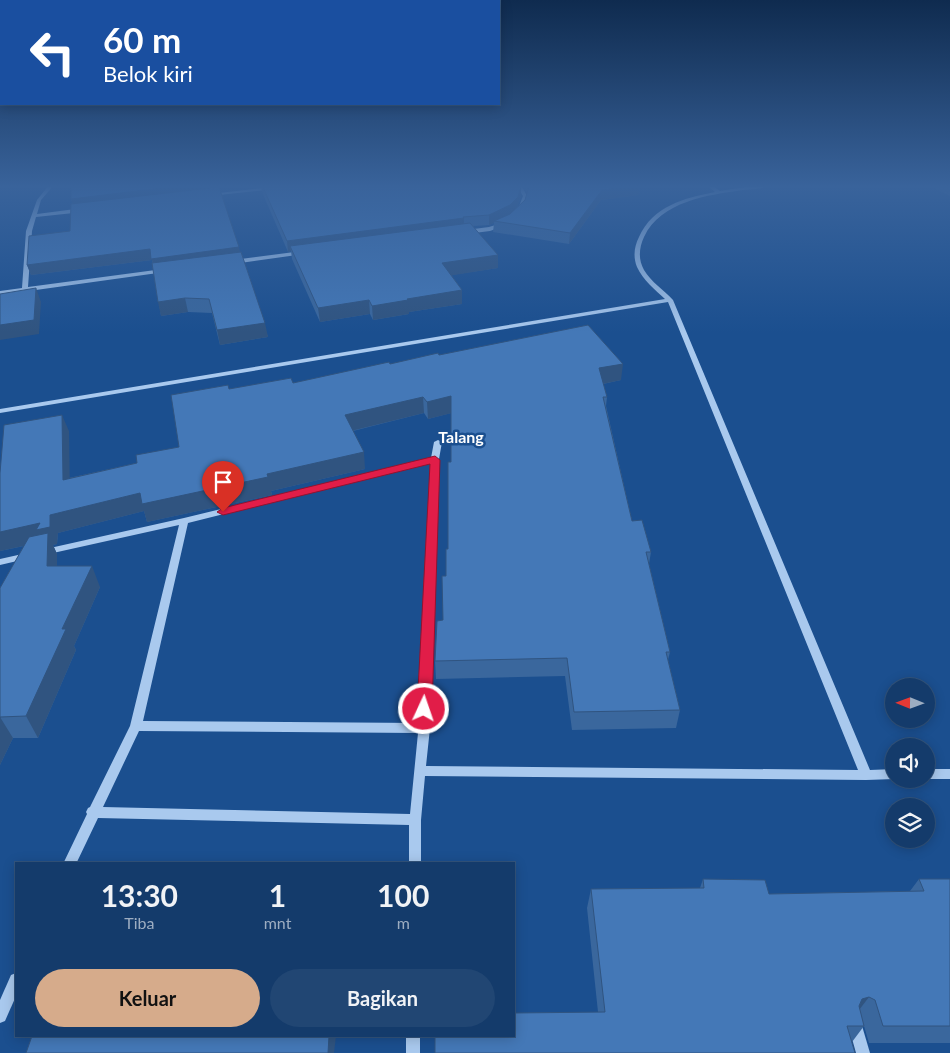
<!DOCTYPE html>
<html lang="id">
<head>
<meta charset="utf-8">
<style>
	body { margin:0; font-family:Lato,sans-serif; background:#214673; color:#f1f3f6; height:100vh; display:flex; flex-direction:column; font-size:19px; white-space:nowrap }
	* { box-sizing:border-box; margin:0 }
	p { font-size:16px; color:#9dadc1 }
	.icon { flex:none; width:28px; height:28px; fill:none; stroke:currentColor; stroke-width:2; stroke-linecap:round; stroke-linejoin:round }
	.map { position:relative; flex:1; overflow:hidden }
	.sheet { position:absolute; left:15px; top:862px; width:500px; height:175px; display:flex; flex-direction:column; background:#143b6b; border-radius:0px; box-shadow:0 2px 12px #0003,0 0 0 1px #33557e }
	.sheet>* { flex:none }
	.guide { position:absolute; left:0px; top:0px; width:500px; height:105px; box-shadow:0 2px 12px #0003,0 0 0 1px #33557e; background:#1a4fa0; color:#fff; overflow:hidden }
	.needle { width:32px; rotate:271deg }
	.fabs { position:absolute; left:885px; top:678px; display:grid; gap:10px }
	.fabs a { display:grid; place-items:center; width:50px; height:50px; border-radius:50%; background:#143b6b; box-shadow:0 2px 12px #0003,0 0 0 1px #33557e; font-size:25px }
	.pin { position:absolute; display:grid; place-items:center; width:42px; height:42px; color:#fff; margin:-51px -21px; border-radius:50% 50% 50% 0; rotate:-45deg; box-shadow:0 0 5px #0007 }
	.pin .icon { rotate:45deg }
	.me { position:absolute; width:55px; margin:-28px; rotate:3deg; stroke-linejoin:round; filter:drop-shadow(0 0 4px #0008) }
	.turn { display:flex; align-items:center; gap:18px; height:105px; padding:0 20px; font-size:22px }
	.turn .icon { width:65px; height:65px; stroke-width:2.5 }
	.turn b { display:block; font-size:35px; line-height:42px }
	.eta { display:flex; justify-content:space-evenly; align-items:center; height:85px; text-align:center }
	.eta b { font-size:30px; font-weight:700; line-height:35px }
	.primary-button { display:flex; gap:10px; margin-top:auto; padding:10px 20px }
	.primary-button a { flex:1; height:58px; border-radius:30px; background:#d6ab8b; color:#111; font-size:20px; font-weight:700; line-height:58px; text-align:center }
	.primary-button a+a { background:#214673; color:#f1f3f6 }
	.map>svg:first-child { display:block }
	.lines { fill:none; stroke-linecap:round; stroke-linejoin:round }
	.minor { fill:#a9c9ee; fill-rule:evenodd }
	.wall { fill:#3a679d }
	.shaded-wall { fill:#305480 }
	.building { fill:#4478b7; stroke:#305480 }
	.route { fill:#e11d48; stroke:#92132f }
	.labels { text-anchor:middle; stroke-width:5; stroke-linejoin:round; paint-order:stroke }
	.quarter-label { font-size:16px; font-weight:bold; fill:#fff; stroke:#1b4f8f }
</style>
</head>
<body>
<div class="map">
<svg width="950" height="1053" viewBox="0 0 950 1053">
	<rect width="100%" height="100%" fill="#1b4f8f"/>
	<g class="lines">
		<g class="minor">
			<path d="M 49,185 L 54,185 L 41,200 L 37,214 L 83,208 L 86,210 L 83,212 L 36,217 L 32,231 L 28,287 L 163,269 L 165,270 L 165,272 L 0,295 L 0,291 L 22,288 L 26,231 L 37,200 Z"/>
			<path d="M 516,185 L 521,185 L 527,196 L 524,209 L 521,211 L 518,209 L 523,196 Z"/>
			<path d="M 707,185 L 712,185 L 720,191 L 757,185 L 773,185 C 764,189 753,189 743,190 C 708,195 661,201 644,237 C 639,248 638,259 644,270 C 651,282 664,290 673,300 L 870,770 L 894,769 L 895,779 L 866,780 L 425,776 L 421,820 L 421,864 L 409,864 L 409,825 L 98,818 L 76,864 L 63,864 L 87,814 L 86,812 L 88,808 L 90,807 L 130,726 L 179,525 L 44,555 L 39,552 L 41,550 L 184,518 L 431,458 L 434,442 L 438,440 L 442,442 L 439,459 L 430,728 L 426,766 L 858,770 L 668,302 L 0,413 L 0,409 L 665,299 C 655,290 643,280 637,267 C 633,257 634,247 639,237 C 653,206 684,198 715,192 ZM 431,462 L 419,723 L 143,721 L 188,523 ZM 139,731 L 418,733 L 410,814 L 103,807 Z"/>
			<path d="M 272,187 L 274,188 L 274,189 L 210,196 L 208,195 L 210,194 Z"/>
			<path d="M 505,222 L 508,224 L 507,225 L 490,231 L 466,234 L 463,232 L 466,230 L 489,227 Z"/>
			<path d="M 302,251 L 304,252 L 304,254 L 233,264 L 230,262 L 233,260 Z"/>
			<path d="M 27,553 L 32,556 L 30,558 L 0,565 L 0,559 Z"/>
			<path d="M 926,769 L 950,769 L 950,779 L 925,779 Z"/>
			<path d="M 16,973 L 16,996 L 5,1021 L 0,1023 L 0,1000 L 11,975 Z"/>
			<path d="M 855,1017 L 860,1019 L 870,1053 L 856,1053 L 848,1024 L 850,1019 Z"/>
			<rect x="406" y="1036" width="14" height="17"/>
		</g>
	</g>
	<g class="wall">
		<path d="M 217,185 L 268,337 L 220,345 L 212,313 L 188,312 L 161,316 L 152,260 L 31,275 L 27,265 L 70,231 L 73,204 L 71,199 Z"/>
		<path d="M 259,185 L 521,185 L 521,196 L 517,207 L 512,212 L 525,200 L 527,193 L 522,185 L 640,185 L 639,195 L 601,200 L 569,244 L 493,232 L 494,223 L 489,225 L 473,226 L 498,268 L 451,275 L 462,290 L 462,304 L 409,312 L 409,314 L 373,320 L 370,314 L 320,322 L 292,259 L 291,251 L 288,252 L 262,192 L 261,186 Z"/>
		<path d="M 928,185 L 950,185 L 950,196 Z"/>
		<path d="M 439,355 L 621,380 L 603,384 L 607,397 L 606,406 L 632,521 L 651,552 L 649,564 L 670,652 L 668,660 L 680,710 L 676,728 L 572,730 L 565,676 L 436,679 L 435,661 L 443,620 L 448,549 L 451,462 L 451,413 L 428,419 L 424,413 L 353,431 L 365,469 L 271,491 L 272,495 L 147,522 L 144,511 L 58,533 L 57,544 L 53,545 L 57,554 L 57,566 L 100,587 L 74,646 L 76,650 L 38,738 L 13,738 L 0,765 L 0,588 L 24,546 L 0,551 L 0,473 L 69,431 L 69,478 L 137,463 L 179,447 L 229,389 L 293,383 Z"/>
		<path d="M 703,879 L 769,894 L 910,891 L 919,879 L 950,879 L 950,1043 L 869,1043 L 864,1026 L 852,1042 L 598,1012 L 587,908 L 591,889 L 700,888 Z"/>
	</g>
	<g class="shaded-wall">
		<path d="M 186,185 L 217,185 L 219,191 L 74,208 L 71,199 Z"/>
		<path d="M 640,185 L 639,195 L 601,200 L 569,244 L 570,233 L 602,190 Z"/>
		<path d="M 521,186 L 521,196 L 517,207 L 510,215 L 494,221 L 494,223 L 489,225 L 489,215 Z"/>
		<path d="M 464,218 L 464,228 L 290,246 L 291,251 L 288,252 L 287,241 Z"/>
		<path d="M 239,247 L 241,258 L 154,269 L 152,260 L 31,275 L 27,265 L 150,249 Z"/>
		<path d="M 498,255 L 498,268 L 442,277 L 442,263 Z"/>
		<path d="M 36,288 L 41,302 L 39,334 L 0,340 L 0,325 Z"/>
		<path d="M 462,290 L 462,304 L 409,312 L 409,314 L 373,320 L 372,306 L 407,299 Z"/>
		<path d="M 185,298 L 188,312 L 161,316 L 158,302 Z"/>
		<path d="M 369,300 L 370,314 L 320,322 L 318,308 Z"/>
		<path d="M 265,323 L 268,337 L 220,345 L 217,330 Z"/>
		<path d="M 623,364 L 621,380 L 598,385 L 599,368 Z"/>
		<path d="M 451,396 L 452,413 L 428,419 L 427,402 Z"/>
		<path d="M 423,397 L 424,413 L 347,432 L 345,415 Z"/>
		<path d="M 62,415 L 69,431 L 70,497 L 63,480 Z"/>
		<path d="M 364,452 L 365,469 L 271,491 L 272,495 L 147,522 L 144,511 L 58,533 L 57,544 L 53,545 L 57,554 L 57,587 L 47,566 L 42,542 L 0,551 L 0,532 L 50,515 L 140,493 L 267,474 Z"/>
		<path d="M 92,566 L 100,587 L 74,646 L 76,650 L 38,738 L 26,716 L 62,629 Z"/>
		<path d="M 0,718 L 0,717 L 13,738 L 0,765 Z"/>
		<path d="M 869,997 L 856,1014 L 862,999 Z"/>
		<path d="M 329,1036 L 336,1036 L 334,1053 L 328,1053 Z"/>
	</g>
	<g class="building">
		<path d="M 71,185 L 186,185 L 71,199 Z"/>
		<path d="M 262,185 L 521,185 L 521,186 L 518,197 L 510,205 L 489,215 L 463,217 L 464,218 L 287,241 Z"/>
		<path d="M 529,185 L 638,185 L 602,190 L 570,233 L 494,221 L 510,214 L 525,200 L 529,186 Z"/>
		<path d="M 219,187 L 239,247 L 151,259 L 150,249 L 27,265 L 29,236 L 70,231 L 71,204 Z"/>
		<path d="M 470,223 L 498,255 L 442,263 L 462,290 L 407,299 L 408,300 L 372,306 L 369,300 L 318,308 L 290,246 Z"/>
		<path d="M 241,252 L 265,323 L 217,330 L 209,299 L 185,298 L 158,302 L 152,263 Z"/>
		<path d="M 36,288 L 34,320 L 0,325 L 0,294 Z"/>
		<path d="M 588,325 L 623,364 L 599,368 L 607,397 L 603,397 L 632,521 L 642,520 L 651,552 L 646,552 L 670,652 L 666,652 L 680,710 L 574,712 L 567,658 L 435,661 L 437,621 L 443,620 L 442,576 L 446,576 L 446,549 L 448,549 L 448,462 L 451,462 L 451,396 L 427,402 L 423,397 L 345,415 L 364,452 L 267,474 L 268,477 L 142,504 L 140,493 L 50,515 L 50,527 L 36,530 L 40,523 L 0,532 L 0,473 L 4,425 L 62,415 L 63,480 L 137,463 L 136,455 L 179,447 L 171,395 L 228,385 L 229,389 L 291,378 L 293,383 L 389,362 L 390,364 L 438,353 L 439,355 Z"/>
		<path d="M 48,533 L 47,566 L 92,566 L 62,629 L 66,629 L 26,716 L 0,717 L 0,718 L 0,588 L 29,537 Z"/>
		<path d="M 703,879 L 765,880 L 769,894 L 924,891 L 919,879 L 950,879 L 950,1026 L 883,1026 L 875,1000 L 869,997 L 862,999 L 859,1006 L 864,1026 L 847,1026 L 855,1053 L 435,1053 L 435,1036 L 514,1036 L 514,1013 L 605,1012 L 591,889 L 704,888 Z"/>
		<path d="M 32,1036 L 329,1036 L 328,1053 L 26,1053 Z"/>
	</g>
	<linearGradient id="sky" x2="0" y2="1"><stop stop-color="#0f2b4f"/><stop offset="0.56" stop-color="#39639b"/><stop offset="1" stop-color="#39639b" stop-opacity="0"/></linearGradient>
	<rect width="950" height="333" fill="url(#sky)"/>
	<path class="route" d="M 435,456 L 440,460 L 432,709 L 429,713 L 424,715 L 420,713 L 417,709 L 430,464 L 223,515 L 217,512 L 223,508 Z"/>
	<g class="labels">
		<g class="quarter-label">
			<text x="461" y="443">Talang</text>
		</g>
	</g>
</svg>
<div class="fabs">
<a><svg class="needle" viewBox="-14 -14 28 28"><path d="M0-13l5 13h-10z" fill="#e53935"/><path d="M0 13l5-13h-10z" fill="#9dadc1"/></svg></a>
<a><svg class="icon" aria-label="sound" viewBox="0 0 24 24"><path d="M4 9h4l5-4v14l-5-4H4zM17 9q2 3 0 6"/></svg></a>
<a><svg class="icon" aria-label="layers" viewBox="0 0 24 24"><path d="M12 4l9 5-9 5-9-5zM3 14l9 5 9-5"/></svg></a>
</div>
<div class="pin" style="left:223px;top:512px;background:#d93025"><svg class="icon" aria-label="arrive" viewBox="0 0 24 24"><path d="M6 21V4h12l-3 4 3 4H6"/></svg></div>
<svg class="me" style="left:424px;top:709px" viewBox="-20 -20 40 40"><circle r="17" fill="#e11d48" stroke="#fff" stroke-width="3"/><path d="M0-11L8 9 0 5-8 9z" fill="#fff"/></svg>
<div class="guide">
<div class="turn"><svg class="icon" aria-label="left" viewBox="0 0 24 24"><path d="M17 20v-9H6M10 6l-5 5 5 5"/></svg><div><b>60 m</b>Belok kiri</div></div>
</div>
<section class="sheet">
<div class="eta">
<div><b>13:30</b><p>Tiba</p></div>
<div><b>1</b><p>mnt</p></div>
<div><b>100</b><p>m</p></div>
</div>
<div class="primary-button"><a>Keluar</a><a>Bagikan</a></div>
</section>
</div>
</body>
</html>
